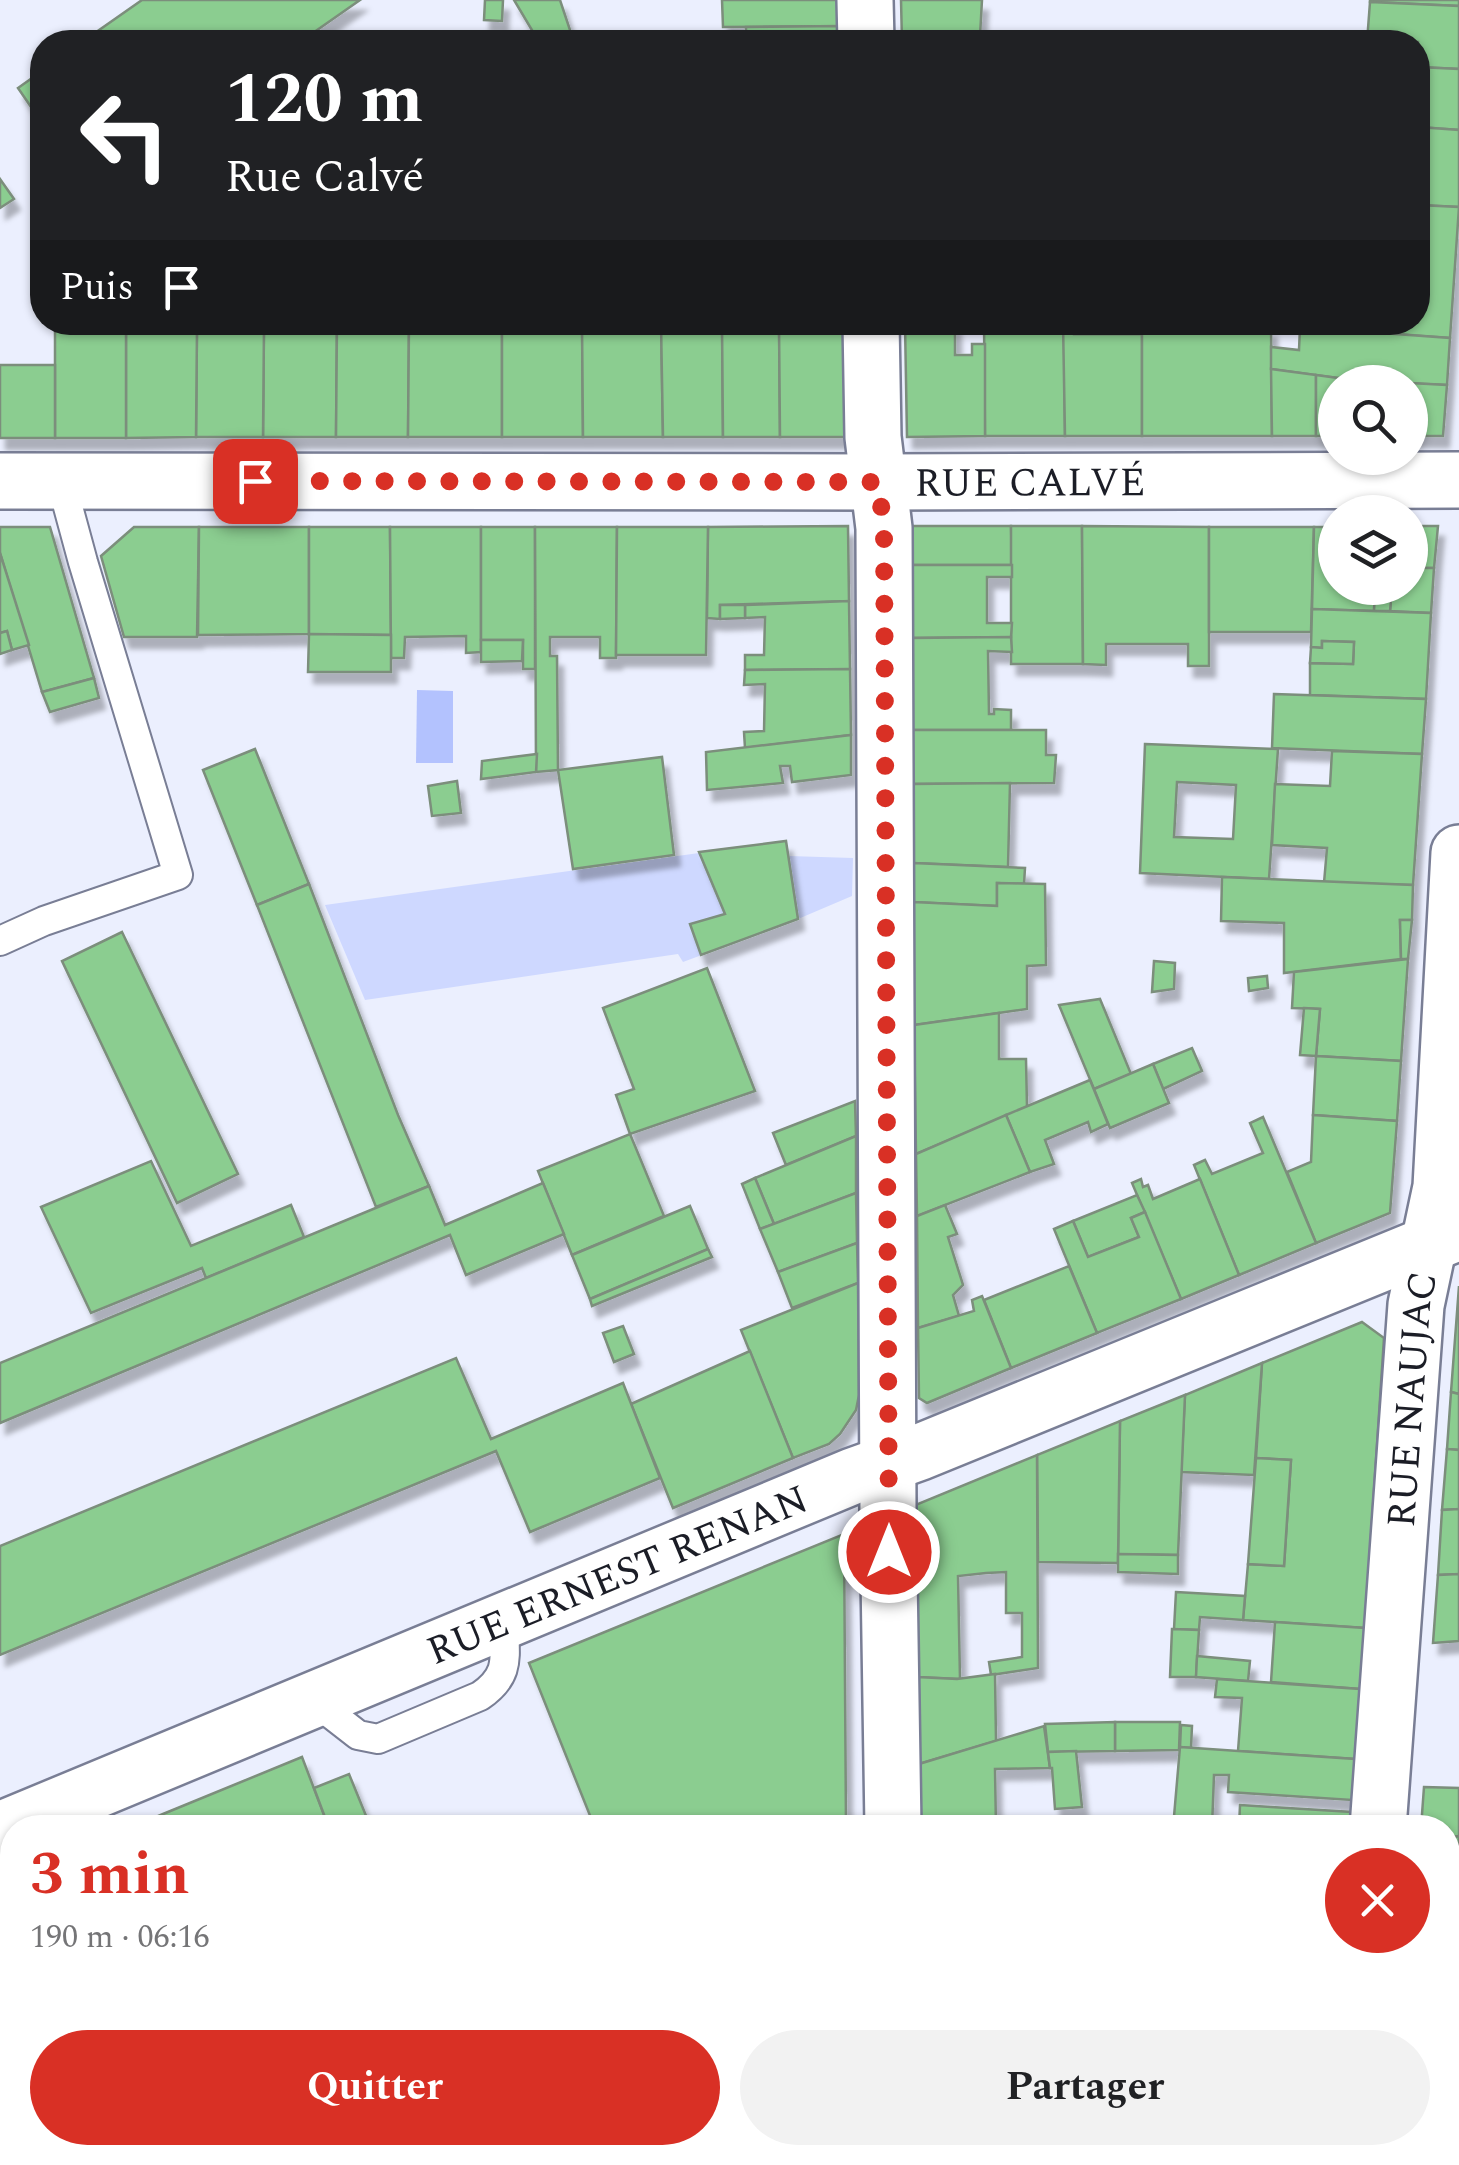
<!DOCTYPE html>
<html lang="fr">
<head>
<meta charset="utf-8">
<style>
	body { margin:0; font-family:Spectral,serif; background:#f2f2f2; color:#202124; height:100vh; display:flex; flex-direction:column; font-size:38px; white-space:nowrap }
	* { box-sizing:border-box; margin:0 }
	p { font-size:32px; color:#757577 }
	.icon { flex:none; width:55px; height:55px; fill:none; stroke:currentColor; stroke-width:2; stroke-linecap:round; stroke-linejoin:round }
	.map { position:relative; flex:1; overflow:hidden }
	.panel { position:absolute; left:0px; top:1815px; width:1460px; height:350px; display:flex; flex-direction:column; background:#fff; border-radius:40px 40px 0 0; box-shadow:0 2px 8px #0004 }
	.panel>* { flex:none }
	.banner { position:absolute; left:30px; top:30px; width:1400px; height:305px; border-radius:40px; box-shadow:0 2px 8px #0004; background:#202124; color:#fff; overflow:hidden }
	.tools { position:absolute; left:1318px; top:365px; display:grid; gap:20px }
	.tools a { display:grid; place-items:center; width:110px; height:110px; border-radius:50%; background:#fff; box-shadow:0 2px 8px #0004; font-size:50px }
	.pin { position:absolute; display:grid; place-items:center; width:85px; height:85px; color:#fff; margin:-42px; border-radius:20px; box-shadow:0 5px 15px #0006 }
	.me { position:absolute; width:110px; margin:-55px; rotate:0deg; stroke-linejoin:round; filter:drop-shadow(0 0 8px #0008) }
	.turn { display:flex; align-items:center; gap:35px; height:210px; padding:0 30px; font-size:45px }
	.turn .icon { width:130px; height:130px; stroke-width:2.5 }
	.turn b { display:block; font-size:70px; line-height:85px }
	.then { display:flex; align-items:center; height:95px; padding:0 30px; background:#0003; gap:20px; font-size:38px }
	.round { display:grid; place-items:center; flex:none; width:105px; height:105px; border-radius:52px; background:#f2f2f2 }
	.headline { display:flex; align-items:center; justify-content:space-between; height:170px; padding:0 30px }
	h1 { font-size:60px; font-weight:700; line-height:75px; color:#d93025 }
	.action { display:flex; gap:20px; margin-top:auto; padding:20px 30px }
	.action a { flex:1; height:115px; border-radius:60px; background:#d93025; color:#fff; font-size:40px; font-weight:700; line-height:115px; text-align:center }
	.action a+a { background:#f2f2f2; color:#202124 }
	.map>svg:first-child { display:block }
	.green { fill:#ced8ff }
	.water { fill:#b3c2fe }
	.building { fill:#8bcd90; stroke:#7b8e7b; stroke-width:2.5; fill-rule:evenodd; filter:url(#shadow) }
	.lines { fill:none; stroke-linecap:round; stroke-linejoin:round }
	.lane-casing { stroke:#797e95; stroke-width:32 }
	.street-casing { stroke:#797e95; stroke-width:60 }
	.secondary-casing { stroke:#797e95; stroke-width:60 }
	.lane { stroke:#fff; stroke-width:28 }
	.street { stroke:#fff; stroke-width:55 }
	.secondary { stroke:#fff; stroke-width:55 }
	.route { stroke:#d93025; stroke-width:18; stroke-dasharray:0 32.4 }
	.labels { text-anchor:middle; stroke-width:10; stroke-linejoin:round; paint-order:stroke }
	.street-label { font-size:40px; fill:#1b1d26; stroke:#ebeffe }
</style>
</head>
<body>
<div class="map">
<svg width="1459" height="2165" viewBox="0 0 1459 2165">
	<defs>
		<filter id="shadow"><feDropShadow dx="6" dy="11" stdDeviation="2.5" flood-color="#0004"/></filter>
	</defs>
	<rect width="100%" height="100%" fill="#ebeffe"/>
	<path class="green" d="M 786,841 L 789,856 L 853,858 L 852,896 L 798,919 L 683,962 L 678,954 L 365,1000 L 325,905 Z"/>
	<path class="water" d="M 417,690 L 453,691 L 453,763 L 416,763 Z"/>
	<g class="building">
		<path d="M 142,0 L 360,0 L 300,42 L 82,42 Z"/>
		<path d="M 485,0 L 503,0 L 502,21 L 484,20 Z"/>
		<path d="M 514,0 L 560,0 L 574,42 L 539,42 Z"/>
		<path d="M 722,0 L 841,0 L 841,26 L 723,27 Z"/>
		<path d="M 901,0 L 982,0 L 980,36 L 1000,37 L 999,42 L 902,42 Z"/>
		<path d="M 1370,0 L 1459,0 L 1459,6 L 1370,2 Z"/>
		<path d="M 1370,2 L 1459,6 L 1459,69 L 1418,67 L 1418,42 L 1367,42 Z"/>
		<path d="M 841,26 L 841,40 L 746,41 L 746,27 Z"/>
		<path d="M 766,40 L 841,40 L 842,42 L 746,41 Z"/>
		<path d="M 1418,67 L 1459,69 L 1459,130 L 1418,127 Z"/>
		<path d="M 42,71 L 42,123 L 18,88 Z"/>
		<path d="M 1418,127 L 1459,130 L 1459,207 L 1418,205 Z"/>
		<path d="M 0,179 L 14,199 L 0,208 Z"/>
		<path d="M 1418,205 L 1459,207 L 1450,338 L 1364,332 L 1365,322 L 1418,322 Z"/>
		<path d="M 264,322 L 337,322 L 336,437 L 263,437 Z"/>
		<path d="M 337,322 L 373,322 L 373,328 L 409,328 L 408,437 L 336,437 Z"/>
		<path d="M 409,322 L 502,322 L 502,437 L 408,437 Z"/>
		<path d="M 502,322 L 582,322 L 583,437 L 502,437 Z"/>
		<path d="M 582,322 L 661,322 L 663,437 L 583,437 Z"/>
		<path d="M 661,322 L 722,322 L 723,437 L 663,437 Z"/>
		<path d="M 722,322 L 779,322 L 780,437 L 723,437 Z"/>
		<path d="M 779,322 L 844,322 L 846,437 L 780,437 Z"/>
		<path d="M 1001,322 L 1002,331 L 1064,332 L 1065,436 L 985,436 L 984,322 Z"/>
		<path d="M 1063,322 L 1073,322 L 1074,334 L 1142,334 L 1142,436 L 1065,436 Z"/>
		<path d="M 1073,322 L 1141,322 L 1142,334 L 1074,334 Z"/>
		<path d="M 955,323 L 955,355 L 972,355 L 972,344 L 985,344 L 985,436 L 907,437 L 905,324 Z"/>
		<path d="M 264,325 L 263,437 L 196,437 L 197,326 Z"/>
		<path d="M 126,326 L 197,326 L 196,437 L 126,438 Z"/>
		<path d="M 126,326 L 126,438 L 55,438 L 55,327 Z"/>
		<path d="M 1142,327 L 1271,327 L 1272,436 L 1142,436 Z"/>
		<path d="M 1300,327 L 1450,338 L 1447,385 L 1360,381 L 1271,369 L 1271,347 L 1299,350 Z"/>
		<rect x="0" y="365" width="55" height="73"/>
		<path d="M 1271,369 L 1316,375 L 1316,436 L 1272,436 Z"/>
		<path d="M 1316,375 L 1360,381 L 1394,382 L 1335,382 L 1335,436 L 1316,436 Z"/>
		<path d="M 1410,383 L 1447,385 L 1443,436 L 1410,436 Z"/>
		<path d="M 848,526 L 849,601 L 720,605 L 720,619 L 707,618 L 708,527 Z"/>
		<path d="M 908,526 L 1011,526 L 1012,565 L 909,565 Z"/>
		<path d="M 1011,526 L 1082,526 L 1083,664 L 1011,664 Z"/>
		<path d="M 1082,526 L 1209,527 L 1209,666 L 1188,666 L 1188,644 L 1106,644 L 1106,665 L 1083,664 Z"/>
		<path d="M 1410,526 L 1438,526 L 1434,568 L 1410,568 Z"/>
		<path d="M 0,527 L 50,527 L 94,678 L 42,692 L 0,553 Z"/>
		<path d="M 134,527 L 199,527 L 197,637 L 124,637 L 101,556 Z"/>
		<path d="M 199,527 L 309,527 L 309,634 L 198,635 Z"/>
		<path d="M 309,527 L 390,527 L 391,635 L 309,634 Z"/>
		<path d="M 390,527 L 481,527 L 481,652 L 466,653 L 466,636 L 405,637 L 404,658 L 391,658 Z"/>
		<path d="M 481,527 L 535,527 L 535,669 L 523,669 L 523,640 L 481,640 Z"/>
		<path d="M 535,527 L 617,527 L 616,658 L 600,658 L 600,637 L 550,637 L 550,656 L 557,656 L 558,770 L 536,772 Z"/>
		<path d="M 617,527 L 708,527 L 706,655 L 616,655 Z"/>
		<path d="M 1209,527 L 1314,527 L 1311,632 L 1209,632 Z"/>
		<path d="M 1314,527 L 1335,527 L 1335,588 L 1347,588 L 1347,592 L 1375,591 L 1374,611 L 1312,609 Z"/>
		<path d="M 0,553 L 29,645 L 12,650 L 7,631 L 0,633 Z"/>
		<path d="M 909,565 L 1012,565 L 1012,577 L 987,577 L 987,623 L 1012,623 L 1011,637 L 910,638 Z"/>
		<path d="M 1410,568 L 1434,568 L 1431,613 L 1390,611 L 1392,588 L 1410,588 Z"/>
		<path d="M 1392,590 L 1390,611 L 1374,611 L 1375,591 Z"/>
		<path d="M 849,601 L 850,669 L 745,670 L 745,655 L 764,655 L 765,617 L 745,618 L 745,605 Z"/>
		<path d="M 720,605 L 745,605 L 745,618 L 720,619 Z"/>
		<path d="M 1312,609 L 1431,613 L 1426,699 L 1310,695 L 1310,663 L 1353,664 L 1354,642 L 1322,641 L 1322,648 L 1311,647 Z"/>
		<path d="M 7,631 L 12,650 L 0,654 L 0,633 Z"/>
		<path d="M 309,634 L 391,635 L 391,672 L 308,672 Z"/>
		<path d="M 1011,637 L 1012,652 L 988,651 L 989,714 L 994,714 L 994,709 L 1011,710 L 1011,730 L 911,730 L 910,638 Z"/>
		<path d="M 481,640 L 523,640 L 522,661 L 481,662 Z"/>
		<path d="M 1322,641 L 1354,642 L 1353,664 L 1310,663 L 1311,647 L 1322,648 Z"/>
		<path d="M 850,669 L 851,735 L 745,748 L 744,732 L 764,731 L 765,684 L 744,685 L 745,670 Z"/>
		<path d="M 94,678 L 99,698 L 50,712 L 42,692 Z"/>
		<path d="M 1274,694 L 1426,699 L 1422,754 L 1272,748 Z"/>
		<path d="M 911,730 L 1046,730 L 1046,755 L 1056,755 L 1054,783 L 911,784 Z"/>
		<path d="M 851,735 L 851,775 L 792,782 L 790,766 L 780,766 L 783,783 L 707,790 L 706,752 Z"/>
		<path d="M 1145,744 L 1278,749 L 1269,879 L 1140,873 ZM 1177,782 L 1236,785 L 1233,839 L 1174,837 Z"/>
		<path d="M 255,749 L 309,884 L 257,905 L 203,770 Z"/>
		<path d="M 1332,751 L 1422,754 L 1413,885 L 1324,883 L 1327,848 L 1272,845 L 1275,784 L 1330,786 Z"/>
		<path d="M 537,754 L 536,772 L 481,779 L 482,761 Z"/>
		<path d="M 662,757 L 674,855 L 573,869 L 558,770 Z"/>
		<path d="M 457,781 L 461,813 L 432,816 L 428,786 Z"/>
		<path d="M 1010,783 L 1008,867 L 913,863 L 911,784 Z"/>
		<path d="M 786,841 L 798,919 L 701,955 L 690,924 L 725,914 L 699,852 Z"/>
		<path d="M 913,863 L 1025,868 L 1024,884 L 997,883 L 997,906 L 913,902 Z"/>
		<path d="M 1222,877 L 1413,885 L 1412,920 L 1400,920 L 1401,959 L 1284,973 L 1284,923 L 1221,921 Z"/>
		<path d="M 997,883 L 1045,884 L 1046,965 L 1027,966 L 1027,1009 L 914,1025 L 913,902 L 997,906 Z"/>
		<path d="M 309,884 L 398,1115 L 429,1186 L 376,1207 L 257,905 Z"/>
		<path d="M 1400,920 L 1412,920 L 1408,959 L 1401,959 Z"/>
		<path d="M 122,932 L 238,1174 L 177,1203 L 62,961 Z"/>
		<path d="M 1408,959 L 1401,1061 L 1316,1056 L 1320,1009 L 1292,1008 L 1294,972 Z"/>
		<path d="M 1154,961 L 1175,963 L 1174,989 L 1152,992 Z"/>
		<path d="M 707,968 L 755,1091 L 630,1134 L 616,1095 L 634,1089 L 603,1008 Z"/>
		<path d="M 1267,976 L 1268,988 L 1249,991 L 1248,978 Z"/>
		<path d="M 1100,999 L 1131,1074 L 1094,1089 L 1059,1005 Z"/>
		<path d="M 1304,1008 L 1320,1009 L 1316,1056 L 1300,1055 Z"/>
		<path d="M 999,1013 L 999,1059 L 1026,1059 L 1027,1107 L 916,1154 L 914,1025 Z"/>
		<path d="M 1192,1048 L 1202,1071 L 1163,1089 L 1153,1064 Z"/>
		<path d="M 1316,1056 L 1401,1061 L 1397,1121 L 1313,1115 Z"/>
		<path d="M 1153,1064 L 1169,1103 L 1110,1128 L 1094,1089 Z"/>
		<path d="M 1090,1080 L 1108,1124 L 1091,1132 L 1088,1122 L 1045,1140 L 1054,1164 L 1030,1172 L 1006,1115 Z"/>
		<path d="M 855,1101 L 856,1136 L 786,1165 L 773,1133 Z"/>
		<path d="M 1006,1115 L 1030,1172 L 917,1216 L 916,1154 Z"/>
		<path d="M 1313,1115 L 1397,1121 L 1390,1213 L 1316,1243 L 1287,1172 L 1311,1162 Z"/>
		<path d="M 1263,1117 L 1316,1243 L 1239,1275 L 1194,1165 L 1205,1160 L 1212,1174 L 1263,1153 L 1250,1123 Z"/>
		<path d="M 630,1134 L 664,1216 L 572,1255 L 538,1171 Z"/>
		<path d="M 856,1136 L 856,1193 L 774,1224 L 755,1178 Z"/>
		<path d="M 151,1161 L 191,1246 L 291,1205 L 304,1237 L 206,1278 L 202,1268 L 91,1313 L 41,1207 Z"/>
		<path d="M 755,1178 L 774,1224 L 760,1229 L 742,1184 Z"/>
		<path d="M 1141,1179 L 1143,1187 L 1148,1185 L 1153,1199 L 1200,1179 L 1239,1275 L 1181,1299 L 1132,1183 Z"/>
		<path d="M 543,1183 L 564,1234 L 466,1275 L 450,1235 L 0,1423 L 0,1363 L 429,1186 L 445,1225 Z"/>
		<path d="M 856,1193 L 857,1243 L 778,1272 L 760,1229 Z"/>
		<path d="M 1137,1195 L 1145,1212 L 1131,1218 L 1139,1237 L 1088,1257 L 1073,1221 Z"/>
		<path d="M 945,1205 L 957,1234 L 948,1237 L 963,1285 L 953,1295 L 959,1316 L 918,1328 L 917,1216 Z"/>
		<path d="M 690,1206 L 708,1249 L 590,1299 L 572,1255 Z"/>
		<path d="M 1145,1212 L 1181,1299 L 1097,1333 L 1054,1229 L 1073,1221 L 1088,1257 L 1139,1237 L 1131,1218 Z"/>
		<path d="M 857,1243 L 858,1283 L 792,1308 L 778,1272 Z"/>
		<path d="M 708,1249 L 712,1257 L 592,1306 L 590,1299 Z"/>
		<path d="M 1069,1266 L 1097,1333 L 1011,1368 L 984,1300 Z"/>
		<path d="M 858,1283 L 859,1395 L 856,1410 L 840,1434 L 829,1444 L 793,1458 L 741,1330 Z"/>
		<path d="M 1459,1286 L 1459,1394 L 1451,1392 Z"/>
		<path d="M 982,1296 L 1011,1368 L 927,1403 L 919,1398 L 918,1328 L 974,1311 L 972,1300 Z"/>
		<path d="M 1362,1322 L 1384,1338 L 1365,1628 L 1243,1620 L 1248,1564 L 1284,1566 L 1291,1460 L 1256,1458 L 1262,1363 Z"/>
		<path d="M 623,1326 L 634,1354 L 614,1362 L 603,1333 Z"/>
		<path d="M 750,1351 L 793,1458 L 673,1508 L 631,1404 Z"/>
		<path d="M 456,1358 L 491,1439 L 623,1383 L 660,1478 L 530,1532 L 496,1451 L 0,1655 L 0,1546 Z"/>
		<path d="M 1262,1363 L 1254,1475 L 1181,1472 L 1185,1395 Z"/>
		<path d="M 1451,1392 L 1459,1394 L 1459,1450 L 1447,1449 Z"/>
		<path d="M 1185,1395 L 1178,1555 L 1118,1554 L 1120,1421 Z"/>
		<path d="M 1120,1421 L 1118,1563 L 1038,1562 L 1037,1455 Z"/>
		<path d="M 1447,1449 L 1459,1450 L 1459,1509 L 1442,1510 Z"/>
		<path d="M 1037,1455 L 1038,1668 L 991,1675 L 989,1662 L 1022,1657 L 1022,1613 L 1006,1613 L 1006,1572 L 986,1573 L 958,1576 L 960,1679 L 917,1677 L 913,1506 Z"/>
		<path d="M 1256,1458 L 1291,1460 L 1284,1566 L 1248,1564 Z"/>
		<path d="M 1459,1509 L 1459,1574 L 1438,1575 L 1442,1510 Z"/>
		<path d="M 844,1534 L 846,1828 L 595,1828 L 529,1663 Z"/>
		<path d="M 1118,1554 L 1178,1555 L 1178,1574 L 1118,1572 Z"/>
		<path d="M 1459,1574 L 1459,1641 L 1433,1643 L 1438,1575 Z"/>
		<path d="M 1176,1592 L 1245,1596 L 1243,1620 L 1200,1617 L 1199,1630 L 1174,1629 Z"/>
		<path d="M 1275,1622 L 1365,1628 L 1360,1689 L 1271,1682 Z"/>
		<path d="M 1172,1629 L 1199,1630 L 1196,1677 L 1170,1677 Z"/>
		<path d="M 1197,1656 L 1250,1661 L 1248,1681 L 1196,1677 Z"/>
		<path d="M 995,1674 L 996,1741 L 919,1764 L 917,1677 L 957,1679 Z"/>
		<path d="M 1217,1679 L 1360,1689 L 1355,1759 L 1238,1751 L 1242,1698 L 1215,1697 Z"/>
		<path d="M 1115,1722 L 1180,1722 L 1179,1750 L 1115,1751 Z"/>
		<path d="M 1115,1722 L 1115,1751 L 1048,1752 L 1045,1724 Z"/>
		<path d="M 1181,1725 L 1192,1726 L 1191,1748 L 1180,1747 Z"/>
		<path d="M 1044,1726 L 1050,1768 L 995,1769 L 996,1828 L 920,1828 L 919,1764 Z"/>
		<path d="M 1180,1747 L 1355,1759 L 1352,1800 L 1228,1792 L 1229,1775 L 1214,1775 L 1212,1828 L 1173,1828 Z"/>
		<path d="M 1076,1751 L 1082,1807 L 1055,1809 L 1052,1768 L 1050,1768 L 1048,1752 Z"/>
		<path d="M 302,1757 L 329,1828 L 130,1828 L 163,1814 Z"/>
		<path d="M 349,1774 L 371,1828 L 329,1828 L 314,1788 Z"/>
		<path d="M 1424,1787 L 1459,1788 L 1459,1836 L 1448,1838 L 1448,1828 L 1421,1828 Z"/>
		<path d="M 1240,1805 L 1352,1812 L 1351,1828 L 1239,1828 Z"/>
		<path d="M 1459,1836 L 1459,1960 L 1448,1961 L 1448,1838 Z"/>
		<path d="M 12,1876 L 12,1981 L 0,1986 L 0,1881 Z"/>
		<path d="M 1459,2029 L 1459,2120 L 1448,2119 L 1448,2030 Z"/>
		<path d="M 1448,2119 L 1459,2120 L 1459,2165 L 1397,2165 L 1398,2152 L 1448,2152 Z"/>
		<path d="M 249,2152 L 354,2152 L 359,2165 L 254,2165 Z"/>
		<path d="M 515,2152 L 865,2152 L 866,2165 L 520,2165 Z"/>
		<path d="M 929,2152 L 972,2152 L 971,2165 L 928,2165 Z"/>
		<path d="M 1205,2152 L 1328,2152 L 1328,2165 L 1204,2165 Z"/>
	</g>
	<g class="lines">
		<defs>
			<g id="lane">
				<path d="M 0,941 L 44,921 L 178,875 L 83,562 L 61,481"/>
				<path d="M 313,1700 L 358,1735 L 378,1739 L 480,1696 C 512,1674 504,1656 504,1621"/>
				<path d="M 900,2165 L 900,2152"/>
			</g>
			<g id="street">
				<path d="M 865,0 L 866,42"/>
				<path d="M 871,322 L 873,437 L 884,528 L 888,1513 L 893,1828"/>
				<path id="s1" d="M 0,481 L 878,482 L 1459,480"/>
				<path id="s2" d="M 1378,1828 L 1416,1305 L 1441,1187 L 1459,853"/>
				<path d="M 1448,1999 L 1459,1999"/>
				<path d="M 1354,2165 L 1355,2152"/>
			</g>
			<g id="secondary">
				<path id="s3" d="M 0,1830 L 853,1476 L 920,1452 L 1459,1232"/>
			</g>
		</defs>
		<use href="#lane" class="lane-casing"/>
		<use href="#street" class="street-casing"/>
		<use href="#secondary" class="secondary-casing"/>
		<use href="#lane" class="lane"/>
		<use href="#street" class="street"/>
		<use href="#secondary" class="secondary"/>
	</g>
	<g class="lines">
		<path class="route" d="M 255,481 L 878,482 L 884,528 L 889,1552"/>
	</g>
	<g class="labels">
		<g class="street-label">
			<text dy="14" stroke="none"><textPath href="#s1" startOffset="1030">RUE CALVÉ</textPath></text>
			<text dy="14" stroke="none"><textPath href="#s2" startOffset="430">RUE NAUJAC</textPath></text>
			<text dy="14" stroke="none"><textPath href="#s3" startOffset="668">RUE ERNEST RENAN</textPath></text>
		</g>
	</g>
</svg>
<div class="tools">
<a><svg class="icon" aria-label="search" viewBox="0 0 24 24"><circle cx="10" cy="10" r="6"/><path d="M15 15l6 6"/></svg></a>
<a><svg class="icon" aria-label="layers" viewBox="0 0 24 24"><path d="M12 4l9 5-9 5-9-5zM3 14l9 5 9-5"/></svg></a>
</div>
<div class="pin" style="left:255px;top:481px;background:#d93025"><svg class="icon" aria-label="arrive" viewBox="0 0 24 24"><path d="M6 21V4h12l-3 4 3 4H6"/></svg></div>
<svg class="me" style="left:889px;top:1552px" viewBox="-20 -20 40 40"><circle r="17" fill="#d93025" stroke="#fff" stroke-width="3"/><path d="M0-11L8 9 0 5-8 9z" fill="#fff"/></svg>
<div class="banner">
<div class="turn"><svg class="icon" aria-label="left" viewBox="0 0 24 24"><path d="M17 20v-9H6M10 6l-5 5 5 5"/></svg><div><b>120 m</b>Rue Calvé</div></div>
<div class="then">Puis<svg class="icon" aria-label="arrive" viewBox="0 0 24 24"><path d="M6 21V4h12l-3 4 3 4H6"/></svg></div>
</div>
<section class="panel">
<div class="headline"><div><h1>3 min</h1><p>190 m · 06:16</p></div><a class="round" style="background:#d93025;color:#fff"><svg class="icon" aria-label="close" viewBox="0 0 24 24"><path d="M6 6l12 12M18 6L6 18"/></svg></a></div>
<div class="action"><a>Quitter</a><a>Partager</a></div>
</section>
</div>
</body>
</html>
